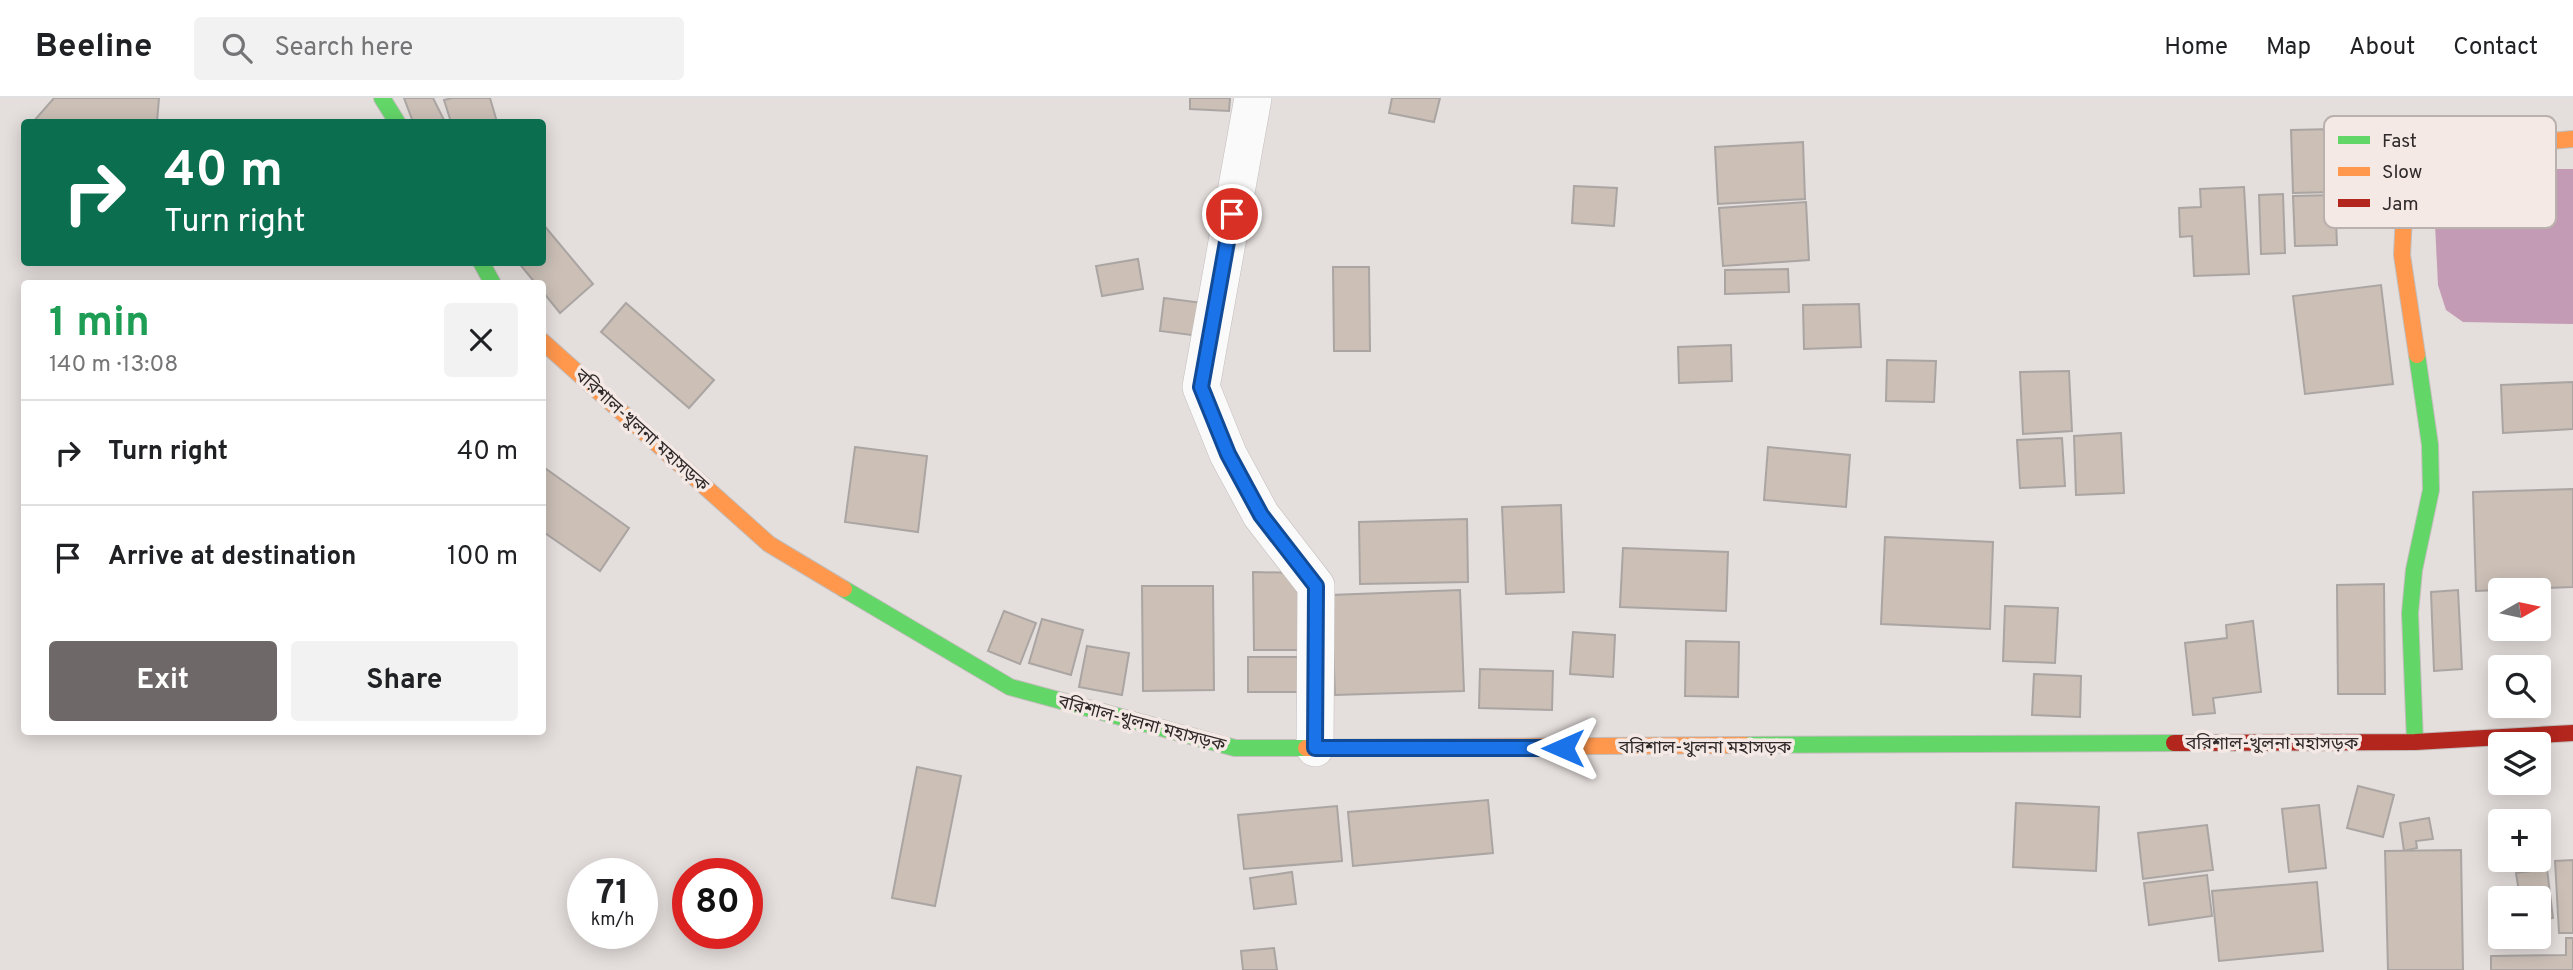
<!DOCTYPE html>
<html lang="en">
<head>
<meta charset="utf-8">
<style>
	body { margin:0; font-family:Overpass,"Noto Sans Bengali",sans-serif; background:#f2f2f2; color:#202124; height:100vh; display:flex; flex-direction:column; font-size:26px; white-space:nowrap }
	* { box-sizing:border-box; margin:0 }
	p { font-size:23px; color:#757577 }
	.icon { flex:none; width:38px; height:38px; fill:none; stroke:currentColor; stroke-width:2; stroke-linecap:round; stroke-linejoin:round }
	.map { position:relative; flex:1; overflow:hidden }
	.drawer { position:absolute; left:21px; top:182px; width:525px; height:455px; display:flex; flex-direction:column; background:#fff; border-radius:7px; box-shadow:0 4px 18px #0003 }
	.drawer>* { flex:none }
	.guide { position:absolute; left:21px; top:21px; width:525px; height:147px; border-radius:7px; box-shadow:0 4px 18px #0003; background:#0b6e4f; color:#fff; overflow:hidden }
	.needle { width:46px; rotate:81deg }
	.controls { position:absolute; left:2488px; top:480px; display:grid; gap:14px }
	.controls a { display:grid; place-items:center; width:63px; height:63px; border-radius:7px; background:#fff; box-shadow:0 4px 18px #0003; font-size:35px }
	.speed { position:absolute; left:567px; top:760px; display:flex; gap:14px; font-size:35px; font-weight:700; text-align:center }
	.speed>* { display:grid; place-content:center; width:91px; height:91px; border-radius:50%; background:#fff; box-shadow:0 4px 18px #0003; line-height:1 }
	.speed small { font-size:18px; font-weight:400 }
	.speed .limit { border:10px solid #d22; background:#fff; color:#111 }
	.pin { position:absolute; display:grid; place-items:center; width:60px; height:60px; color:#fff; margin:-30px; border:4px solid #fff; border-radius:50%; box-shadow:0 2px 7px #0007 }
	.me { position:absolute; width:77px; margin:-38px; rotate:270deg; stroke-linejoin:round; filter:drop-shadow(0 0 5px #0008) }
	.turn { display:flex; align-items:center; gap:24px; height:147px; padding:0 28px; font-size:32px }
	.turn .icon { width:91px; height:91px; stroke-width:2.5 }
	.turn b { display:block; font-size:49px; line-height:60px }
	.round { display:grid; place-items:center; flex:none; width:74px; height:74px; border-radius:7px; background:#f2f2f2 }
	.summary { display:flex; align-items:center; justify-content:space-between; height:119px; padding:0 28px }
	h1 { font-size:42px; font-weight:700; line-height:52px; color:#1e9e55 }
	.button { display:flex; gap:14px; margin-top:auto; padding:14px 28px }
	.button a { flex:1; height:80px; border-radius:7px; background:#6e6968; color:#fff; font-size:28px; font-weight:700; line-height:80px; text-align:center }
	.button a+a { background:#f2f2f2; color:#202124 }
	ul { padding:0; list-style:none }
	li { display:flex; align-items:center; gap:21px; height:105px; padding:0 28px; border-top:2px solid #e0e0e0 }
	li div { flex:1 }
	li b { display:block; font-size:26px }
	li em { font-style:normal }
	header { display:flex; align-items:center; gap:42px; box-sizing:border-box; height:98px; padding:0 35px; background:#fff; border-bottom:2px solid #e0e0e0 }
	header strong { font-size:33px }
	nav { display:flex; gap:38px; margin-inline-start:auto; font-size:24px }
	.search { width:490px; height:63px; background:#f2f2f2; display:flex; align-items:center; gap:18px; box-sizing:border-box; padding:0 24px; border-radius:7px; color:#757577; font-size:26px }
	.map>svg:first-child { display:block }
	.water { fill:#c49bb5 }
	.building { fill:#cbbfb6; stroke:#aaa5a3; stroke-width:2 }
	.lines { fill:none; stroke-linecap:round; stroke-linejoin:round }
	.street-casing { stroke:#c1bdbb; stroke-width:38 }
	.fast-casing { stroke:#c1bdbb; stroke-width:18 }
	.slow-casing { stroke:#c1bdbb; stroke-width:18 }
	.jam-casing { stroke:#c1bdbb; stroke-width:18 }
	.street { stroke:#fbfafa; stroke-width:37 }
	.fast { stroke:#63d668; stroke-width:16 }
	.slow { stroke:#ff974d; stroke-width:16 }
	.jam { stroke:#b3261e; stroke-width:16 }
	.route-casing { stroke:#114b97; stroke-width:18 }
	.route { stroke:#1a73e8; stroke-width:12 }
	.labels { text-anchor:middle; stroke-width:7; stroke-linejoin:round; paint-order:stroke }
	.street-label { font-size:18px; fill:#2f2a29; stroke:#f5e9e6 }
	.key { fill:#f5e9e6; stroke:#bab0ad; stroke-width:2 }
	.key-label { font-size:19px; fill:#2f2a29 }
</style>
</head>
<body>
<header>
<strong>Beeline</strong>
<div class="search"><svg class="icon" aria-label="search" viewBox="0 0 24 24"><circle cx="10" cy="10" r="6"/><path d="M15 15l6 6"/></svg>Search here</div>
<nav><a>Home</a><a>Map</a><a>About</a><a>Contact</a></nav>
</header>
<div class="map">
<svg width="2573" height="872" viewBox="0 0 2573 872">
	<rect width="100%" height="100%" fill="#e4dedc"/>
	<path class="water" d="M 2534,71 L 2573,71 L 2573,226 L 2463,224 L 2446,212 L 2438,187 L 2435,126 L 2436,100 L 2458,82 Z"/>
	<g class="building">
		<path d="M 54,0 L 159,0 L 157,24 L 33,24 Z"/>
		<path d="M 404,0 L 433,0 L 445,24 L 413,24 Z"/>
		<path d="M 452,0 L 490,0 L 497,24 L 451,24 L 444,2 Z"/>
		<path d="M 1190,0 L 1230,0 L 1229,13 L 1190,11 Z"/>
		<path d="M 1392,0 L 1440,0 L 1434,24 L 1389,15 Z"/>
		<path d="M 2333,31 L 2335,94 L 2293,95 L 2291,32 Z"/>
		<path d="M 1803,44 L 1805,101 L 1718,106 L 1715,49 Z"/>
		<path d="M 1574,88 L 1617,90 L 1614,128 L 1572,125 Z"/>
		<path d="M 2244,89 L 2249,176 L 2194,178 L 2192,138 L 2180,139 L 2179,110 L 2201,109 L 2200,91 Z"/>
		<path d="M 2283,96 L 2285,155 L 2261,156 L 2259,97 Z"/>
		<path d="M 2335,97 L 2337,147 L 2295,148 L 2293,98 Z"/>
		<path d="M 1806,104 L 1809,162 L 1723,168 L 1719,110 Z"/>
		<path d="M 542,125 L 593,186 L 560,215 L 542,193 L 542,186 L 536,186 L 518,164 L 542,164 Z"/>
		<path d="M 1138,161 L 1143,191 L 1102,198 L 1096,168 Z"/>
		<path d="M 1333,169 L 1369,169 L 1370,253 L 1334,253 Z"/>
		<path d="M 1788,171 L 1789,194 L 1725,196 L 1725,172 Z"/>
		<path d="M 2381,187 L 2393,286 L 2305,296 L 2293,198 Z"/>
		<path d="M 1164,200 L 1203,205 L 1199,238 L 1160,233 Z"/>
		<path d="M 626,205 L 714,282 L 689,310 L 601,234 Z"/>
		<path d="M 1859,206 L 1861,249 L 1804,251 L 1803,207 Z"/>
		<path d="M 1731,247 L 1732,283 L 1679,285 L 1678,249 Z"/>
		<path d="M 1887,262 L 1936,263 L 1934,304 L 1886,303 Z"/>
		<path d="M 2069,273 L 2072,333 L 2023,336 L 2020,274 Z"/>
		<path d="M 2573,284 L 2573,331 L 2503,335 L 2501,287 Z"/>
		<path d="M 2121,335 L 2124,395 L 2076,397 L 2074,338 Z"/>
		<path d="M 2062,340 L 2065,388 L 2020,390 L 2017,342 Z"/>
		<path d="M 855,349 L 927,358 L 918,434 L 845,424 Z"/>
		<path d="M 1768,349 L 1850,357 L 1846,409 L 1764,402 Z"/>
		<path d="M 542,368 L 629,430 L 600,473 L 542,433 Z"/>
		<path d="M 2573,391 L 2573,489 L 2476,493 L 2473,394 Z"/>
		<path d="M 1561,407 L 1564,494 L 1506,496 L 1502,409 Z"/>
		<path d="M 1467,421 L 1468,484 L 1360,486 L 1359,424 Z"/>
		<path d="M 1885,439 L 1993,444 L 1990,531 L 1881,526 Z"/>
		<path d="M 1623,450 L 1728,454 L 1726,513 L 1620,509 Z"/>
		<path d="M 1253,474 L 1301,475 L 1302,552 L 1254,552 Z"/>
		<path d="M 2384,486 L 2385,596 L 2338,596 L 2337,487 Z"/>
		<path d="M 1142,488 L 1213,488 L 1214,592 L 1143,593 Z"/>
		<path d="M 1460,492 L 1464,593 L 1335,597 L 1331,497 Z"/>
		<path d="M 2458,492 L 2462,571 L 2434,573 L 2431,494 Z"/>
		<path d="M 2005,508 L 2058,510 L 2055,565 L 2003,563 Z"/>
		<path d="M 1004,513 L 1036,525 L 1020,566 L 988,553 Z"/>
		<path d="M 1042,521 L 1083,532 L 1071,577 L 1029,565 Z"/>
		<path d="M 2253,523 L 2261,594 L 2213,600 L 2215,615 L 2193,617 L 2185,545 L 2227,540 L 2226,527 Z"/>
		<path d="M 1573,534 L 1615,537 L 1613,579 L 1570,576 Z"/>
		<path d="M 1686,543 L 1739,544 L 1738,599 L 1685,598 Z"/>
		<path d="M 1087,548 L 1129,555 L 1122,597 L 1079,589 Z"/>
		<rect x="1248" y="559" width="63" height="35"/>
		<path d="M 1480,571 L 1553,573 L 1552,612 L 1479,610 Z"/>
		<path d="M 2034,576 L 2081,578 L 2080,619 L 2032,617 Z"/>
		<path d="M 917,669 L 961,678 L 935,808 L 892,800 Z"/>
		<path d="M 2358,688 L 2394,697 L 2383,739 L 2347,730 Z"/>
		<path d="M 1488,702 L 1493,755 L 1353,768 L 1348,714 Z"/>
		<path d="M 2016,705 L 2099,709 L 2096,773 L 2013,769 Z"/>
		<path d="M 2319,707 L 2326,770 L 2289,774 L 2282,711 Z"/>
		<path d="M 1337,708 L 1342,763 L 1244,771 L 1238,717 Z"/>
		<path d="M 2429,720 L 2433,741 L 2416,743 L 2417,750 L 2404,753 L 2400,725 Z"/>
		<path d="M 2540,720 L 2546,766 L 2511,771 L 2510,761 L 2539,761 L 2539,723 L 2521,723 Z"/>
		<path d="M 2207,727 L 2213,772 L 2143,781 L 2138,735 Z"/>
		<path d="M 2461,752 L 2463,872 L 2388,872 L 2385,753 Z"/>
		<path d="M 2573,762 L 2573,835 L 2559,835 L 2555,763 Z"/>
		<path d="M 2547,771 L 2553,820 L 2539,822 L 2539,800 L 2520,800 L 2516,775 Z"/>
		<path d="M 1292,774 L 1296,806 L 1254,811 L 1250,780 Z"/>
		<path d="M 2207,777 L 2212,818 L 2149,827 L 2144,785 Z"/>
		<path d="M 2317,784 L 2323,853 L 2219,863 L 2212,793 Z"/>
		<path d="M 2566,840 L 2573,840 L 2573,872 L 2491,872 L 2491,858 L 2566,857 Z"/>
		<path d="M 1274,850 L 1277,872 L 1243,872 L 1241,853 Z"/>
	</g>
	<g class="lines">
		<defs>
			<path id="street" d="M 1253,0 L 1201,289 L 1228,356 L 1261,417 L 1316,488 L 1315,650"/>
			<g id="fast">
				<path d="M 382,0 L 397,24"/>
				<path d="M 481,164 L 493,186"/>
				<path d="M 844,491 L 1010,589 L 1235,650 L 1306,650"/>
				<path d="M 2415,644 L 2410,515 L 2414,472 L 2431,392 L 2430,347 L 2417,257"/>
				<path d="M 1745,647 L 2174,645"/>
			</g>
			<g id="slow">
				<path d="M 542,243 L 769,446 L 844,491"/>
				<path d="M 2417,257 L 2402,157 L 2406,79 L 2421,65 L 2453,52 L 2573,41"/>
				<path d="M 1306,650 L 1745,647"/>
			</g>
			<path id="jam" d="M 2174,645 L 2415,644 L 2573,635"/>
		</defs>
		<use href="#street" class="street-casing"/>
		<use href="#fast" class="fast-casing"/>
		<use href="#slow" class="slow-casing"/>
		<use href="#jam" class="jam-casing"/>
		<use href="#street" class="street"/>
		<use href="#fast" class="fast"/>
		<use href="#slow" class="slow"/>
		<use href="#jam" class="jam"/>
	</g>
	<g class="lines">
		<defs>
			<path id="route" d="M 1232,116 L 1201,289 L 1228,356 L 1261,417 L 1316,488 L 1315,650 L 1563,650"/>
		</defs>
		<use href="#route" class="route-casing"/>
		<use href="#route" class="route"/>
	</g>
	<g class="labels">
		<g class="street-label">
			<text transform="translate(642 332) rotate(42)" y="6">বরিশাল-খুলনা মহাসড়ক</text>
			<text transform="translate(1142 625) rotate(15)" y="6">বরিশাল-খুলনা মহাসড়ক</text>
			<text x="2272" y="651">বরিশাল-খুলনা মহাসড়ক</text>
			<text x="1705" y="655">বরিশাল-খুলনা মহাসড়ক</text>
		</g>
	</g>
	<rect x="2324" y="18" width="232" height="112" rx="10" class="key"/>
	<rect x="2338" y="38" width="32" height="8" fill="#63d668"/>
	<rect x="2338" y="69" width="32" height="9" fill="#ff974d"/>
	<rect x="2338" y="101" width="32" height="8" fill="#b3261e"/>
	<g class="key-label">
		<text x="2382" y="49">Fast</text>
		<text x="2382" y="80">Slow</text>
		<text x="2382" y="112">Jam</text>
	</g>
</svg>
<div class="controls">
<a><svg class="needle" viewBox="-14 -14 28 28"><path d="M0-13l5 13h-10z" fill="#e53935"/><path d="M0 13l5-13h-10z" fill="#757577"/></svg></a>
<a><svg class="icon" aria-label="search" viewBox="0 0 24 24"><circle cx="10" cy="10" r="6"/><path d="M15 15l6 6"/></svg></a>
<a><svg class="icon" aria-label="layers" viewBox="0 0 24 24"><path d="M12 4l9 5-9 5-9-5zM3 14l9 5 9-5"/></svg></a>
<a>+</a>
<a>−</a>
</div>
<div class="speed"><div>71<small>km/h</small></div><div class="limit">80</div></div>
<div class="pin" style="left:1232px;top:116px;background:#d93025"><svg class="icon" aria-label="arrive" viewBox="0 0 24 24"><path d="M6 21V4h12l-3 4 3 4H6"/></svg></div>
<svg class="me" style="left:1563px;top:650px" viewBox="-20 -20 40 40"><path d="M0-17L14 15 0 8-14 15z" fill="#1a73e8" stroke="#fff" stroke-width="4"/></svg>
<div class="guide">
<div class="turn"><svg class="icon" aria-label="right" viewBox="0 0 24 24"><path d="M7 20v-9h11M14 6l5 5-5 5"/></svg><div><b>40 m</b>Turn right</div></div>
</div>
<section class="drawer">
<div class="summary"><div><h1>1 min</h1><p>140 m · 13:08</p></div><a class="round"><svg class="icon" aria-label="close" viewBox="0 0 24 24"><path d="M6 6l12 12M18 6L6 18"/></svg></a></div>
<ul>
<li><svg class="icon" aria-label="right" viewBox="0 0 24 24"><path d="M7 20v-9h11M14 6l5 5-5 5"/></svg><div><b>Turn right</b></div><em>40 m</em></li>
<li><svg class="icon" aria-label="arrive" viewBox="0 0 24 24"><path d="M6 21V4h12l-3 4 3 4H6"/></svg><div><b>Arrive at destination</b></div><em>100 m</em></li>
</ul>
<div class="button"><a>Exit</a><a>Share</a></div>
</section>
</div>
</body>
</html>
